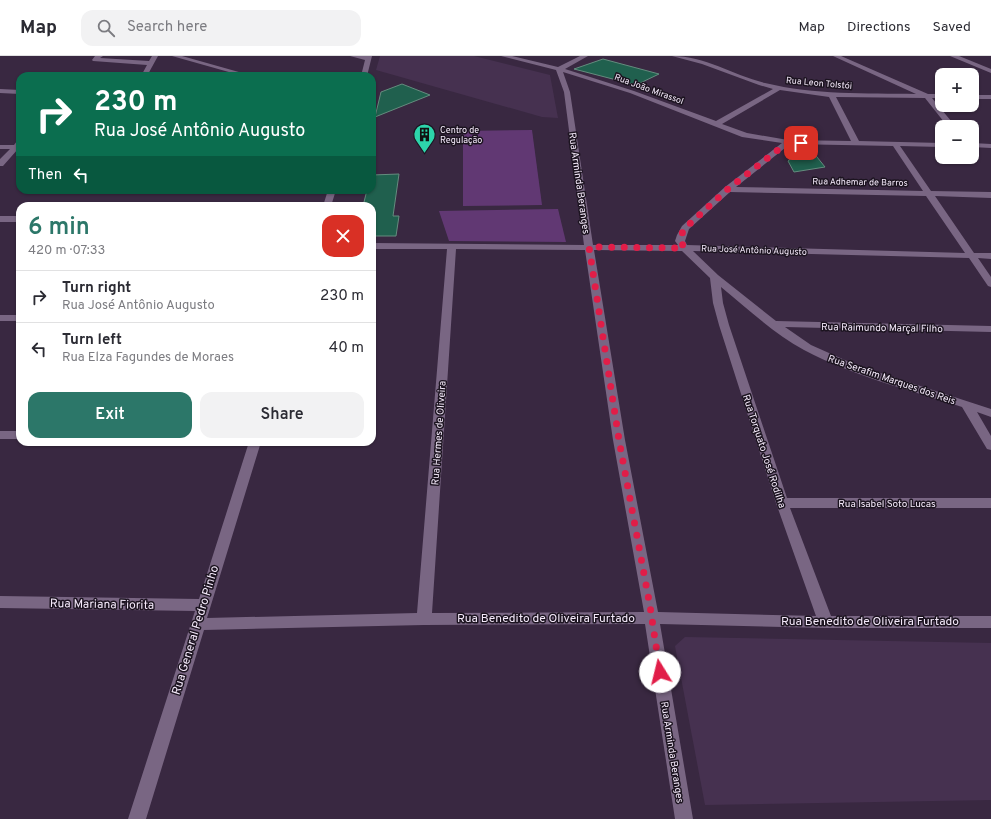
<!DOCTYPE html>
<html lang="en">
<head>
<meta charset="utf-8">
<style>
	body { margin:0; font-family:Overpass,sans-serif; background:#f2f2f3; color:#2b2b33; height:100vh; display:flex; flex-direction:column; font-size:15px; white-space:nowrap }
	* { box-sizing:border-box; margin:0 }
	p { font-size:13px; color:#7c7c81 }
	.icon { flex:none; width:22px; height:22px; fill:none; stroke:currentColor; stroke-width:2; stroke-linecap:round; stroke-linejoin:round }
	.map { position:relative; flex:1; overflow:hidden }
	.side { position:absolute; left:16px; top:146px; width:360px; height:244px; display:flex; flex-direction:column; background:#fff; border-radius:12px; box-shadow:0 1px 3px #0004 }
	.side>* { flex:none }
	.banner { position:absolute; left:16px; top:16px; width:360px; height:122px; border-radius:12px; box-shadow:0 1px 3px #0004; background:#0b6e4f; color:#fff; overflow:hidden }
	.buttons { position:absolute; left:935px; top:12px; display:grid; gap:8px }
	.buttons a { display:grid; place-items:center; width:44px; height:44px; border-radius:8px; background:#fff; box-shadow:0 1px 3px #0004; font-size:20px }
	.pin { position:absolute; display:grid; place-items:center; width:34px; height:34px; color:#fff; margin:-17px; border-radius:8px; box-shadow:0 2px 6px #0006 }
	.me { position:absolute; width:44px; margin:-22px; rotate:351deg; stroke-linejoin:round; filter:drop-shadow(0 0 3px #0008) }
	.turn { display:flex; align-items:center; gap:14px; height:84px; padding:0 12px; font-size:18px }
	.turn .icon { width:52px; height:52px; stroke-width:2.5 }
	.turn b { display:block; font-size:28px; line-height:34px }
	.then { display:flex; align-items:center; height:38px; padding:0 12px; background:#0003; gap:8px; font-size:15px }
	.round { display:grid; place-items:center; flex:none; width:42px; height:42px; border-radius:12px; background:#f2f2f3 }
	.summary { display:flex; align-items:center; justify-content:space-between; height:68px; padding:0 12px }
	h1 { font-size:24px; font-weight:600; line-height:30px; color:#2c7769 }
	.cta { display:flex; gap:8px; margin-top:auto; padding:8px 12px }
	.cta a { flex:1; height:46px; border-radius:12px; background:#2c7769; color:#fff; font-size:16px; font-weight:600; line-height:46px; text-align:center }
	.cta a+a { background:#f2f2f3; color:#2b2b33 }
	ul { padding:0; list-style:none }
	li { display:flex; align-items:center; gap:12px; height:52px; padding:0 12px; border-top:1px solid #e1e1e2 }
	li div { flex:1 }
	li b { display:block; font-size:15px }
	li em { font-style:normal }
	header { display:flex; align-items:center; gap:24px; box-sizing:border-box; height:56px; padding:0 20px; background:#fff; border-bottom:1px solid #e1e1e2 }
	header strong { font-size:19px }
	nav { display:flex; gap:22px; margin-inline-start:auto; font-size:14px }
	.search { width:280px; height:36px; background:#f2f2f3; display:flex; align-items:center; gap:10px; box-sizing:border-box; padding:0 14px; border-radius:12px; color:#7c7c81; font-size:15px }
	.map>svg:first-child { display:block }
	.built { fill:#463150 }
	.green { fill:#613873 }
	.building { fill:#20604e; stroke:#648c7e }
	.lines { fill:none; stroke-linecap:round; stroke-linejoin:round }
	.minor { fill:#796683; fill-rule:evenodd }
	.route { stroke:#e11d48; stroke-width:7; stroke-dasharray:0 12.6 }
	.labels { text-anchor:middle; stroke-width:3; stroke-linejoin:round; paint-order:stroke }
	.far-street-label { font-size:9px; fill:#f5eafb; stroke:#1c1420 }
	.far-poi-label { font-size:9px; fill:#f5eafb; stroke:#1c1420; text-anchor:start }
	.street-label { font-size:10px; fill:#f5eafb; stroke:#1c1420 }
	.near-street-label { font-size:12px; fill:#f5eafb; stroke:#1c1420 }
</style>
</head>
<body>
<header>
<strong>Map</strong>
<div class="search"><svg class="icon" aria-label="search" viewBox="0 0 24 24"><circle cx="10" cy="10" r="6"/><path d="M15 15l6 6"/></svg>Search here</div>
<nav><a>Map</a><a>Directions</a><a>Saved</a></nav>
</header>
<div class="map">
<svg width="991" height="763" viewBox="0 0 991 763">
	<rect width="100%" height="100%" fill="#392841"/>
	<g class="built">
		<path d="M 380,0 L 474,0 L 550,19 L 558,62 L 542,61 L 376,14 Z"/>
		<path d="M 685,581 L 991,587 L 991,744 L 705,749 L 675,590 Z"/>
	</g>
	<g class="green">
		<path d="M 532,74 L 542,149 L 463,150 L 463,75 Z"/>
		<path d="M 558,153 L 566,186 L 449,185 L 439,155 Z"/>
	</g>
	<g class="building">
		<path d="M 603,3 L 659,18 L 636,29 L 574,13 Z"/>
		<path d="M 402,28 L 430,39 L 375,61 L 381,36 Z"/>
		<path d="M 813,96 L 825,111 L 794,116 L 788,105 L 794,100 Z"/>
		<path d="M 399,118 L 393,160 L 399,160 L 396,180 L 372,180 L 372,150 L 363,150 L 367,134 L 372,134 L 372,119 Z"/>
	</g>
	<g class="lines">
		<g class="minor">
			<path d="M 95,0 L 103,0 L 100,2 L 149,5 L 152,0 L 158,0 L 147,20 L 141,20 L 147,9 L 93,5 L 92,4 Z"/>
			<path d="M 172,0 L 182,0 L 253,20 L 243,20 Z"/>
			<path d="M 350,0 L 372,0 L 367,20 L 361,20 L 365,4 Z"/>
			<path d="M 501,0 L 512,0 L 558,11 L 580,0 L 588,0 L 565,13 L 634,35 L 716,65 L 773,33 L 759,29 L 702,8 L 672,0 C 705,0 733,19 765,27 C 815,39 865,37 916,38 L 833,0 L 841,0 L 928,38 L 942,38 L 942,42 L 932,42 L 956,71 L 948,71 L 925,42 L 836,41 L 859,85 L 942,87 L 942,91 L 900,90 L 931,135 L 991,136 L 991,142 L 935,140 L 974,197 L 991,197 L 991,203 L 978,202 L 991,221 L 991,231 L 988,230 L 969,202 L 693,195 L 718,219 L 776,265 L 991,270 L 991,276 L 785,271 L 811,289 L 856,309 L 991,353 L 991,361 L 977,356 L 991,380 L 991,394 L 987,393 L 962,351 C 910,334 853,320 804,294 C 774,278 747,252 721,231 L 723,247 L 729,269 L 787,442 L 991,442 L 991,452 L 790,452 L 831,560 L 991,560 L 991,572 L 826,572 L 660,568 L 693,763 L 675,763 L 645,568 L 424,569 L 204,574 L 146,763 L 128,763 L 195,555 L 0,552 L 0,540 L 199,543 L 249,386 L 261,386 L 207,562 L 417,557 L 447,193 L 372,193 L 372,187 L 584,189 L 564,36 L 556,14 ZM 563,16 L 630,37 L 742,81 L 782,87 L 725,131 L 682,170 L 677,179 L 675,185 L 678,189 L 593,189 L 570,36 ZM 780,34 L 829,41 L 851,85 L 788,84 L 747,77 L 722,68 ZM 790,88 L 893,90 L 923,135 L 736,131 ZM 730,136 L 926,140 L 965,197 L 687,189 L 685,185 L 689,173 ZM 456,193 L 585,194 L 613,384 L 644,556 L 432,557 ZM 594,194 L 682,195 L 710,222 L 713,247 L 719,269 L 776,447 L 816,560 L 658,556 L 625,384 Z"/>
			<path d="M 950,0 L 959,0 L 991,13 L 991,17 Z"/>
			<path d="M 0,33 L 20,34 L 20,38 L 0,37 Z"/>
			<rect x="972" y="39" width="19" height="4"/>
			<path d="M 17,85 L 20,85 L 20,93 L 18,93 L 3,110 L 0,110 L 0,103 L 10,93 L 0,93 L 0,89 L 14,89 Z"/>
			<path d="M 972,87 L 991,88 L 991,92 L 972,91 Z"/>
			<path d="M 328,134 L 336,134 L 331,150 L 323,150 Z"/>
			<rect x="0" y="160" width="20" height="6"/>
			<rect x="0" y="259" width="20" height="6"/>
			<rect x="0" y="375" width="20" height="8"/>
		</g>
	</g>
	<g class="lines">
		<path class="route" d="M 660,616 L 650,550 L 619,384 L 589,191 L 684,192 C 680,184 680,180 685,172 L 728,133 L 788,86 L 801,87"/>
	</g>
	<defs>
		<symbol id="building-pin" viewBox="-11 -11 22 30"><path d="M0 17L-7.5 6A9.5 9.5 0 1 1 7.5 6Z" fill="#2dd5ab" stroke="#1c1420"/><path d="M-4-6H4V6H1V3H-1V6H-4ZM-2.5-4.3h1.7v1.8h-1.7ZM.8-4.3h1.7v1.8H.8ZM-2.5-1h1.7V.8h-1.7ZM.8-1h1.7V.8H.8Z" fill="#111"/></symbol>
	</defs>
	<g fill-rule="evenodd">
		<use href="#building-pin" x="412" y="66" width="25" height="34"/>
	</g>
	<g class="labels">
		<g class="far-street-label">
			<text transform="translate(819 27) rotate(5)" y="3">Rua Leon Tolstói</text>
			<text transform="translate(649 33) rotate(20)" y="3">Rua João Mirassol</text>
			<text transform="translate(860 126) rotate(1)" y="3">Rua Adhemar de Barros</text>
			<text transform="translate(754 194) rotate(2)" y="3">Rua José Antônio Augusto</text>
		</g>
		<g class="far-poi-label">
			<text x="440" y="77">Centro de<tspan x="440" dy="10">Regulação</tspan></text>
		</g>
		<g class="street-label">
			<text transform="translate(580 127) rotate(82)" y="4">Rua Arminda Beranges</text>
			<text transform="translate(882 271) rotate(1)" y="4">Rua Raimundo Marçal Filho</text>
			<text transform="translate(892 323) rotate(19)" y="4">Rua Serafim Marques dos Reis</text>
			<text transform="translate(438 377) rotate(-86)" y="4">Rua Hermes de Oliveira</text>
			<text transform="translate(765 395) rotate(72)" y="4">Rua Torquato José Rodilha</text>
			<text x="887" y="451">Rua Isabel Soto Lucas</text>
			<text transform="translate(673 696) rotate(81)" y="4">Rua Arminda Beranges</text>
		</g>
		<g class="near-street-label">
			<text transform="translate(102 548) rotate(1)" y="4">Rua Mariana Fiorita</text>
			<text x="546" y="566">Rua Benedito de Oliveira Furtado</text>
			<text x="870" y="569">Rua Benedito de Oliveira Furtado</text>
			<text transform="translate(195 574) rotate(-73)" y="4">Rua General Pedro Pinho</text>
		</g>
	</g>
</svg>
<div class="buttons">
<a>+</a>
<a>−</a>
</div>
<div class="pin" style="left:801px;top:87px;background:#d93025"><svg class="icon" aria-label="arrive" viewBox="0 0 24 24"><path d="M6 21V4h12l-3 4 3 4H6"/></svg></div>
<svg class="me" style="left:660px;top:616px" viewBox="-20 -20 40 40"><circle r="19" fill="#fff"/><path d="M0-13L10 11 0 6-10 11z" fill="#e11d48"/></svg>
<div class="banner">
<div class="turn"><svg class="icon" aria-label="right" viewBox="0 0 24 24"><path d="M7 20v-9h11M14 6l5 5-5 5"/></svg><div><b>230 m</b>Rua José Antônio Augusto</div></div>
<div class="then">Then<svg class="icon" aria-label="left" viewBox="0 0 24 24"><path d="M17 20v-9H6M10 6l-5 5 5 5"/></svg></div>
</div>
<section class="side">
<div class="summary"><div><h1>6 min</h1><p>420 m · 07:33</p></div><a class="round" style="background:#d93025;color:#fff"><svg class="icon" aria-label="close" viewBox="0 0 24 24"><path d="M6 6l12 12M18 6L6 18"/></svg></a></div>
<ul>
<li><svg class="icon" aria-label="right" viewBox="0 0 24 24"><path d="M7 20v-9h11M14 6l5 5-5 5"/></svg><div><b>Turn right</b><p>Rua José Antônio Augusto</p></div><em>230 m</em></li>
<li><svg class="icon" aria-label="left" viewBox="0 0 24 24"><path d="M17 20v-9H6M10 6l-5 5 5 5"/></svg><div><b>Turn left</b><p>Rua Elza Fagundes de Moraes</p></div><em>40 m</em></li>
</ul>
<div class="cta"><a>Exit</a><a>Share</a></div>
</section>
</div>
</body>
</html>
